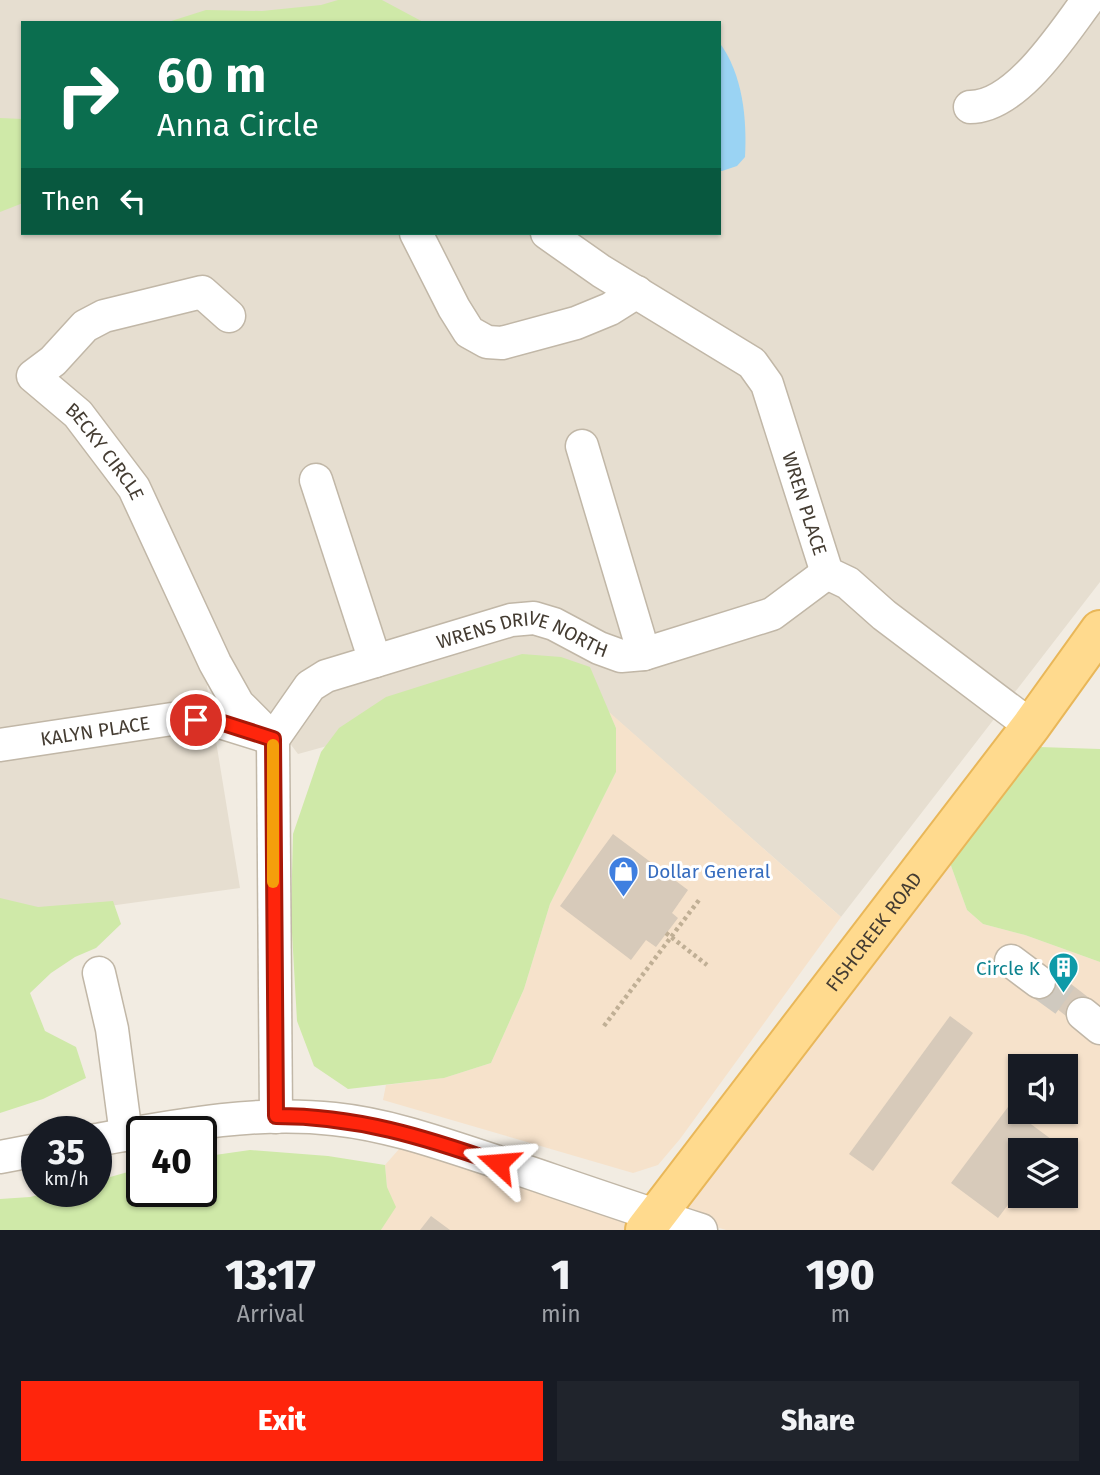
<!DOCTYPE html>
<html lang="en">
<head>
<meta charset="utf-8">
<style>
	body { margin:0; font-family:"Fira Sans",sans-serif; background:#20242c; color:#f1f3f6; height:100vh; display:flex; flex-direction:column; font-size:26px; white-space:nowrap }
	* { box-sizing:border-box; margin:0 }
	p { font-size:23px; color:#9ea1a6 }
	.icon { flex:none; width:38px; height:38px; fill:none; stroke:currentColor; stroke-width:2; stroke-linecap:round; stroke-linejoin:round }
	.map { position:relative; height:1230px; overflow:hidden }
	.side { display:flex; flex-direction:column; background:#171b24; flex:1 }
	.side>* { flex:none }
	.top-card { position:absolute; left:21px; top:21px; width:700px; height:214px; border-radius:0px; box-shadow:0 2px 5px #0004; background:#0b6e4f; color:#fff; overflow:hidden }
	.controls { position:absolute; left:1008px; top:1054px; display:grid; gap:14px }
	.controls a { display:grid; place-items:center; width:70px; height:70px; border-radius:0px; background:#171b24; box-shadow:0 2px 5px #0004; font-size:35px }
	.speed { position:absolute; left:21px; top:1116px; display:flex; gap:14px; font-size:35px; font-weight:700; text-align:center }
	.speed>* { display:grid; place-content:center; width:91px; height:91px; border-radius:50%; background:#171b24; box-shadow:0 2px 5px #0004; line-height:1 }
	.speed small { font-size:18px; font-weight:400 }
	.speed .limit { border:4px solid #111; border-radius:10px; background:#fff; color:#111 }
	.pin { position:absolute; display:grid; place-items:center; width:60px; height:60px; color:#fff; margin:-30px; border:4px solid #fff; border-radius:50%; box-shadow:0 2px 7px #0007 }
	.me { position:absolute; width:77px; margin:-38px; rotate:289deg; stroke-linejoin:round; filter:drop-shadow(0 0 5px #0008) }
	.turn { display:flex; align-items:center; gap:24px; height:147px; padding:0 21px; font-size:32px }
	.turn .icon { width:91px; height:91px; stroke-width:2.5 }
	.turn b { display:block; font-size:49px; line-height:60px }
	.then { display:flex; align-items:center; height:66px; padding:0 21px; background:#0003; gap:14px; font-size:26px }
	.eta { display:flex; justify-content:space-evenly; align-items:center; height:119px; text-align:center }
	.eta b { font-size:42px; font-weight:800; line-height:49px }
	.action { display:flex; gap:14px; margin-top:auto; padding:14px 21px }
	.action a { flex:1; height:80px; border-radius:0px; background:#ff250c; color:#fff; font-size:28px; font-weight:800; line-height:80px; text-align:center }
	.action a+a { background:#20242c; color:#f1f3f6 }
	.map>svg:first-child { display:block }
	.residential { fill:#e6ded0; fill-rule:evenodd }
	.commercial { fill:#f6e2cb; fill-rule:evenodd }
	.green { fill:#cfe9a8 }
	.water { fill:#9ad3f3 }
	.building { fill:#d7caba }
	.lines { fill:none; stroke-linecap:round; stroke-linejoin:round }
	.minor-tunnel { stroke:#cfc9bf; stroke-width:32; stroke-dasharray:32 16; stroke-linecap:butt }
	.minor-casing { stroke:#c1b7a7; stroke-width:35 }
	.major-casing { stroke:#e9b759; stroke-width:42 }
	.path { stroke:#c0af95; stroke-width:4.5; stroke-dasharray:3.5 3.5; stroke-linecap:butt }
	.minor { stroke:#fff; stroke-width:32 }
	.major { stroke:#ffda8e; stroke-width:38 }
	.route-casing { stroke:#a61808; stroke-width:18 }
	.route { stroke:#ff250c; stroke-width:12 }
	.slow { stroke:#f59e0b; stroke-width:12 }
	.labels { text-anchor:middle; stroke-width:6; stroke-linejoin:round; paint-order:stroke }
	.street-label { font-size:19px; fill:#443c32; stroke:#fff }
	.shop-label { font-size:19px; fill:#366cbe; stroke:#fff; text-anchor:start }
	.culture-label { font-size:19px; fill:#0d838f; stroke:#fff; text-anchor:end }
</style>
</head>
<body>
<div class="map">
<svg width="1100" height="1230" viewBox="0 0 1100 1230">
	<rect width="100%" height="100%" fill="#f2ece2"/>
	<path class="residential" d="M 0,0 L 1100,0 L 1100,582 L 841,917 L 571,679 L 298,754 L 229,663 L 207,686 L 240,888 L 0,921 ZM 23,23 L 719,23 L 719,233 L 23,233 Z"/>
	<g class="commercial">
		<path d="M 609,712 L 841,917 L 680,1139 L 658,1165 L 633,1173 L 383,1100 L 386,1085 L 444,1078 L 491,1063 L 524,989 L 550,904 L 616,772 L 616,728 Z"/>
		<path d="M 950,863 L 967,910 L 983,924 L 1025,935 L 1100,962 L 1100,1230 L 726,1230 L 669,1212 ZM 1020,1066 L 1066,1066 L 1066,1111 L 1020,1111 ZM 1020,1150 L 1066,1150 L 1066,1195 L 1020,1195 Z"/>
		<path d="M 400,1148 L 617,1209 L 635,1230 L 381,1230 L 395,1207 L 387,1187 L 385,1165 Z"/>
	</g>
	<g class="green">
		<path d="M 338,0 L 382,0 L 425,23 L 165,23 L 206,10 L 262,11 L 321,5 Z"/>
		<path d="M 0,118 L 23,119 L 23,203 L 0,212 Z"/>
		<path d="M 522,654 L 561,657 L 590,667 L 616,728 L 616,772 L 550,904 L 524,989 L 491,1063 L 444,1078 L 348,1089 L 314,1066 L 297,1021 L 291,915 L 293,834 L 321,752 L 339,728 L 386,697 Z"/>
		<path d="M 1039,747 L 1100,749 L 1100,962 L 1025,935 L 983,924 L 967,910 L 950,863 Z"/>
		<path d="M 0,898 L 38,907 L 113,901 L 121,924 L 96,948 L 75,957 L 51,973 L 30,993 L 45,1031 L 76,1047 L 86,1078 L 43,1099 L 0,1113 Z"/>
		<path d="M 250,1150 L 328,1156 L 385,1165 L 387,1187 L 396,1207 L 381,1230 L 0,1230 L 0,1199 L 30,1197 L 50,1192 L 96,1192 L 96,1181 L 142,1168 L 142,1192 L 201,1192 L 201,1157 Z"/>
	</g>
	<path class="water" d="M 719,42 C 743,74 747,119 745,157 L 737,166 L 722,171 L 719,171 Z"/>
	<g class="building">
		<path d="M 613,834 L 688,890 L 672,913 L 678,918 L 656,947 L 646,940 L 631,960 L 560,906 Z"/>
		<path d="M 1053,970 L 1093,1001 L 1075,1023 L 1033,990 Z"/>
		<path d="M 950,1016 L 973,1033 L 873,1171 L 849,1154 Z"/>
		<path d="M 1008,1107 L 1055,1142 L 1050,1150 L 1020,1150 L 1020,1189 L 998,1218 L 951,1183 Z"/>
		<path d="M 431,1216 L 450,1230 L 420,1230 Z"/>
	</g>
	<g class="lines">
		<path class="minor-tunnel" d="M 1039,982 L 1083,1014"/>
		<defs>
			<g id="minor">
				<path d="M 970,107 C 1017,107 1063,33 1088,0"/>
				<path d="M 416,233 L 454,308 L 469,332 L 487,342 L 502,343 L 576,323 L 610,309 L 637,292"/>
				<path id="s1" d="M 547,233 L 601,271 L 752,363 L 767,384 L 827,573 L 848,583 L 884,615 L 1031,726"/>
				<path id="s2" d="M 229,316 L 202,292 L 104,316 L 85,326 L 53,361 L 33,376 L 78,414 L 134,488 L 215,663 L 238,704 L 273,739"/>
				<path d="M 582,446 L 644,654"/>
				<path d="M 316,480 L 375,661"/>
				<path id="s3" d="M 273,739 L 310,686 L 326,676 L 511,620 L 534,618 L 554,624 L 599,648 L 621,656 L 644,654 L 772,614 L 827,573"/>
				<path d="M 273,739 L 276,1117"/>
				<path id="s4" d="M 0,745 L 172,719 L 220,722 L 268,737"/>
				<path d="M 1011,961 L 1039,982"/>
				<path d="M 99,973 L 112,1029 L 126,1135"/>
				<path d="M 1083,1014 L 1100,1028"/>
				<path d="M 96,1140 C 174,1126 255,1110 334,1119 C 392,1125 448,1146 504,1164 C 569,1186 635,1209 701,1230"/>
				<path d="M 0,1157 L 37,1150"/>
			</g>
			<g id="major">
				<path id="s5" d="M 645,1230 L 1031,726 L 1100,630"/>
			</g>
		</defs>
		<use href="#minor" class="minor-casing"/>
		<use href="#major" class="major-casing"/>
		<g class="path">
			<path d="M 666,933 L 707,965"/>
			<path d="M 604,1026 L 699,900"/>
		</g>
		<use href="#minor" class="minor"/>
		<use href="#major" class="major"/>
	</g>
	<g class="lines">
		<defs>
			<path id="route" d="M 196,720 L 220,722 L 273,739 L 276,1116 C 356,1116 424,1137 498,1163"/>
		</defs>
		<use href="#route" class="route-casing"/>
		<use href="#route" class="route"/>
		<path class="slow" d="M 273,745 L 273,882"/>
	</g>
	<defs>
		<symbol id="shop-pin" viewBox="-11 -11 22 30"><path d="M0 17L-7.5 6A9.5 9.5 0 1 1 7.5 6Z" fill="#3f7fe0" stroke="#fff"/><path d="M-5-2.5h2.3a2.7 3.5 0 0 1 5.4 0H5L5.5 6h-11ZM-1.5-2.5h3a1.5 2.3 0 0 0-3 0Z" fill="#fff"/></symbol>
		<symbol id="building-pin" viewBox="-11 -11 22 30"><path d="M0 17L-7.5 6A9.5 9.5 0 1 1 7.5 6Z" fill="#0f9aa8" stroke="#fff"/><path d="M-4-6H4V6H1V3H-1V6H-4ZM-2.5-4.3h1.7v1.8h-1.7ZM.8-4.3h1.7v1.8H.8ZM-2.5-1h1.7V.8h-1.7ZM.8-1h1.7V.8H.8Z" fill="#fff"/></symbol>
	</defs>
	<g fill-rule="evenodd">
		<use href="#shop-pin" x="606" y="854" width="35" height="47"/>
		<use href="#building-pin" x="1046" y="950" width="35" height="47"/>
	</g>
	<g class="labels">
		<g class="street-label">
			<text dy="7" stroke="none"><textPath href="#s2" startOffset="336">BECKY CIRCLE</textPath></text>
			<text dy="7" stroke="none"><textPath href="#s1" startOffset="394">WREN PLACE</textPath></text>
			<text dy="7" stroke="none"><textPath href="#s3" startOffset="290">WRENS DRIVE NORTH</textPath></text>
			<text dy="7" stroke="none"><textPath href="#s4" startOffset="96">KALYN PLACE</textPath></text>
			<text dy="7" stroke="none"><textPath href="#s5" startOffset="376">FISHCREEK ROAD</textPath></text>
		</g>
		<g class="shop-label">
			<text x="647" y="878">Dollar General</text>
		</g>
		<g class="culture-label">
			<text x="1040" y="975">Circle K</text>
		</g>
	</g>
</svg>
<div class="controls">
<a><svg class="icon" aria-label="sound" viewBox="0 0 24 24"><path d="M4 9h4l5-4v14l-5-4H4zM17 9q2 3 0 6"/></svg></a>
<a><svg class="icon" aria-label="layers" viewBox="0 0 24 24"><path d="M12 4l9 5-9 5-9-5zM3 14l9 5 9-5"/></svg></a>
</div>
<div class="speed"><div>35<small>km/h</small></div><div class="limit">40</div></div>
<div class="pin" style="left:196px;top:720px;background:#d93025"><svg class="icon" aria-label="arrive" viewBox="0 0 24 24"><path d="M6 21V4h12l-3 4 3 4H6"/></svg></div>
<svg class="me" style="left:498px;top:1163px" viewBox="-20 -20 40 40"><path d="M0-17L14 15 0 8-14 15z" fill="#ff250c" stroke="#fff" stroke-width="4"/></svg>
<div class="top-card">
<div class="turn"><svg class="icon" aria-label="right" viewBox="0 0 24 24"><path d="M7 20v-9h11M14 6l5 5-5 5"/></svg><div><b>60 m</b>Anna Circle</div></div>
<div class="then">Then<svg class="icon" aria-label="left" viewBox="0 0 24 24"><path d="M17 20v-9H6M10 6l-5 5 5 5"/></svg></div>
</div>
</div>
<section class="side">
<div class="eta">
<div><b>13:17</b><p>Arrival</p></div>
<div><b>1</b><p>min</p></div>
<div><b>190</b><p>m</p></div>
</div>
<div class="action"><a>Exit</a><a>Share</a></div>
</section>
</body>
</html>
